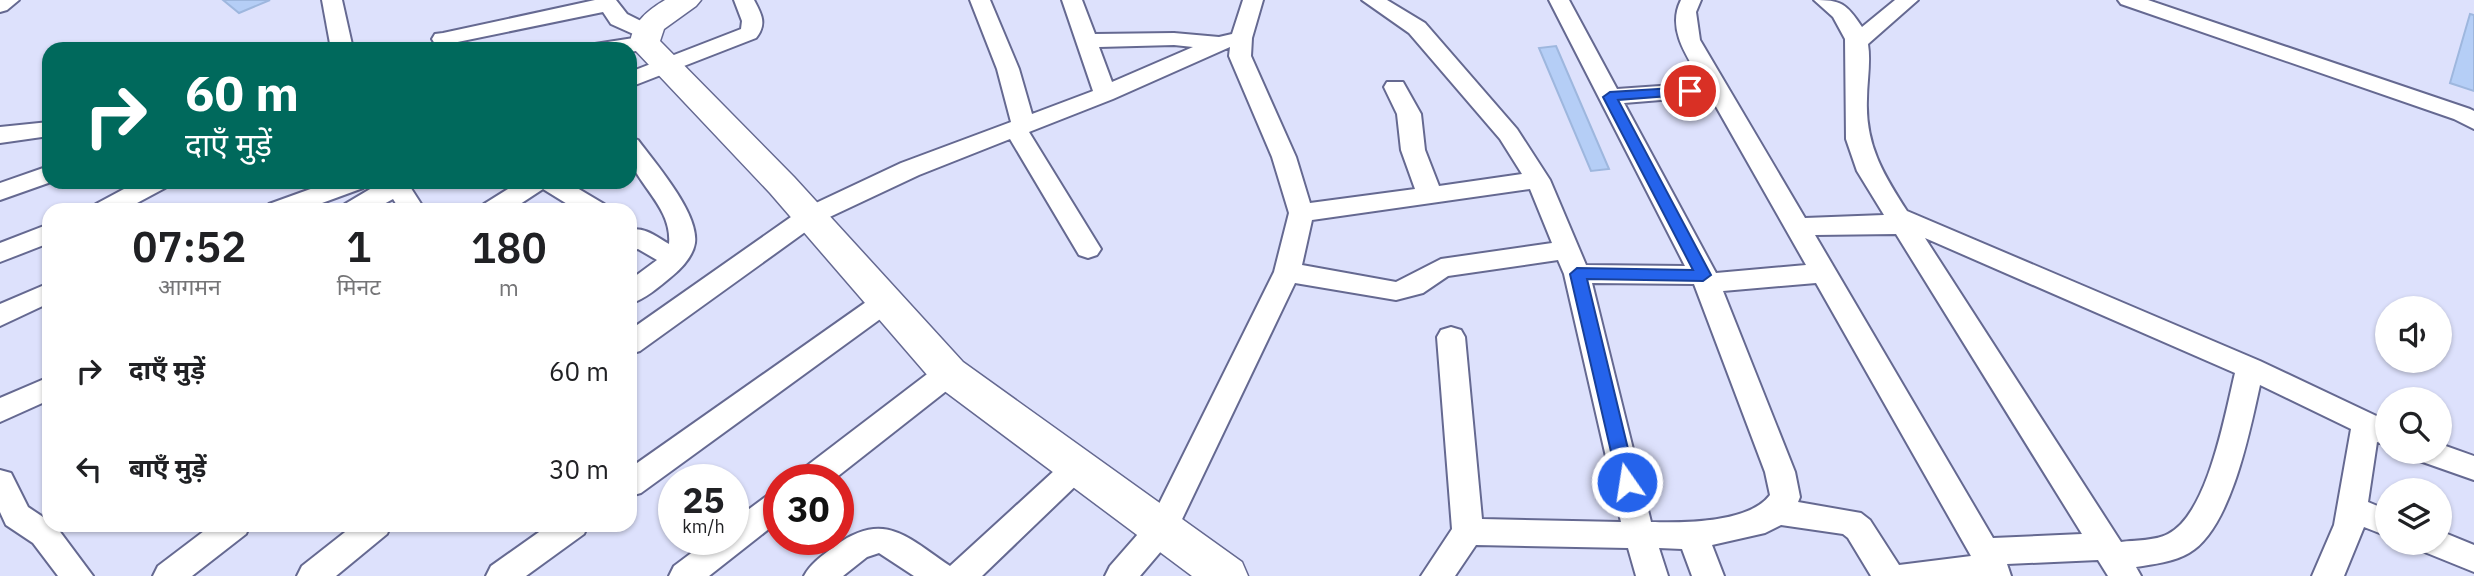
<!DOCTYPE html>
<html lang="hi">
<head>
<meta charset="utf-8">
<style>
	body { margin:0; font-family:"IBM Plex Sans","Noto Sans Devanagari",sans-serif; background:#f6f6f6; color:#202124; height:100vh; display:flex; flex-direction:column; font-size:26px; white-space:nowrap }
	* { box-sizing:border-box; margin:0 }
	p { font-size:23px; color:#757577 }
	.icon { flex:none; width:38px; height:38px; fill:none; stroke:currentColor; stroke-width:2; stroke-linecap:round; stroke-linejoin:round }
	.map { position:relative; flex:1; overflow:hidden }
	.panel { position:absolute; left:42px; top:203px; width:595px; height:329px; display:flex; flex-direction:column; background:#fff; border-radius:21px; box-shadow:0 2px 5px #0004 }
	.panel>* { flex:none }
	.hud { position:absolute; left:42px; top:42px; width:595px; height:147px; border-radius:21px; box-shadow:0 2px 5px #0004; background:#00695c; color:#fff; overflow:hidden }
	.fabs { position:absolute; left:2375px; top:296px; display:grid; gap:14px }
	.fabs a { display:grid; place-items:center; width:77px; height:77px; border-radius:50%; background:#fff; box-shadow:0 2px 5px #0004; font-size:35px }
	.speed { position:absolute; left:658px; top:464px; display:flex; gap:14px; font-size:35px; font-weight:700; text-align:center }
	.speed>* { display:grid; place-content:center; width:91px; height:91px; border-radius:50%; background:#fff; box-shadow:0 2px 5px #0004; line-height:1 }
	.speed small { font-size:18px; font-weight:400 }
	.speed .limit { border:10px solid #d22; background:#fff; color:#111 }
	.pin { position:absolute; display:grid; place-items:center; width:60px; height:60px; color:#fff; margin:-30px; border:4px solid #fff; border-radius:50%; box-shadow:0 2px 7px #0007 }
	.me { position:absolute; width:77px; margin:-38px; rotate:347deg; stroke-linejoin:round; filter:drop-shadow(0 0 5px #0008) }
	.turn { display:flex; align-items:center; gap:24px; height:147px; padding:0 28px; font-size:32px }
	.turn .icon { width:91px; height:91px; stroke-width:2.5 }
	.turn b { display:block; font-size:49px; line-height:60px }
	.eta { display:flex; justify-content:space-evenly; align-items:center; height:119px; text-align:center }
	.eta b { font-size:42px; font-weight:600; line-height:49px }
	ul { padding:0; list-style:none }
	li { display:flex; align-items:center; gap:21px; height:98px; padding:0 28px }
	li div { flex:1 }
	li b { display:block; font-size:26px }
	li em { font-style:normal }
	.map>svg:first-child { display:block }
	.building { fill:#b5cef6; stroke:#9eb7de; stroke-width:2 }
	.lines { fill:none; stroke-linecap:round; stroke-linejoin:round }
	.street-casing { stroke:#656991; stroke-width:4 }
	.secondary-casing { stroke:#656991; stroke-width:3 }
	.street { fill:#fff; fill-rule:evenodd }
	.secondary { fill:#fff; fill-rule:evenodd }
	.route { fill:#2563eb; stroke:#184099; stroke-width:2 }
</style>
</head>
<body>
<div class="map">
<svg width="2474" height="576" viewBox="0 0 2474 576">
	<rect width="100%" height="100%" fill="#dde1fc"/>
	<g class="building">
		<path d="M 223,0 L 270,0 L 239,13 Z"/>
		<path d="M 2470,14 L 2474,15 L 2474,91 L 2450,83 Z"/>
		<path d="M 1556,46 L 1609,169 L 1591,171 L 1539,48 Z"/>
	</g>
	<g class="lines">
		<defs>
			<g id="street">
				<path d="M 0,0 L 19,0 L 7,10 L 0,12 Z"/>
				<path d="M 322,0 L 342,0 L 353,49 L 331,49 Z"/>
				<path d="M 595,0 L 616,0 L 627,14 L 653,27 L 656,32 L 649,37 L 656,43 L 653,48 L 630,52 L 630,49 L 592,49 L 595,44 L 640,37 L 611,24 L 603,12 L 443,45 L 435,44 L 432,39 L 435,34 L 443,33 Z"/>
				<path d="M 734,0 L 754,0 C 762,15 767,24 756,38 L 630,87 L 630,72 L 741,29 L 742,21 Z"/>
				<path d="M 970,0 L 990,0 L 1019,69 L 1032,114 L 1093,91 L 1062,0 L 1082,0 L 1095,34 L 1174,33 L 1219,37 L 1232,34 L 1243,0 L 1263,0 L 1252,38 L 1251,56 L 1296,157 L 1310,203 L 1415,189 L 1401,150 L 1397,114 L 1384,87 L 1387,82 L 1403,82 L 1421,114 L 1425,150 L 1439,186 L 1522,174 L 1500,139 L 1409,33 L 1362,0 L 1387,0 L 1425,23 L 1517,129 L 1550,180 L 1586,265 L 1685,266 L 1549,0 L 1569,0 L 1617,89 L 1703,83 C 1688,58 1666,29 1681,0 L 1701,0 L 1696,12 L 1700,40 L 1805,218 L 1884,215 L 1857,171 L 1846,139 L 1845,39 L 1833,17 L 1814,0 C 1841,0 1846,3 1862,27 L 1895,0 L 1918,0 L 1868,44 C 1871,62 1867,81 1867,99 C 1865,144 1883,174 1907,211 L 2260,361 L 2387,421 L 2387,445 L 2377,442 L 2368,502 L 2387,510 L 2387,536 L 2364,527 L 2344,576 L 2312,576 L 2334,525 L 2351,429 L 2260,385 C 2250,430 2231,529 2189,553 C 2174,562 2154,564 2136,567 L 2141,576 L 2108,576 L 2098,560 L 2007,564 L 2011,576 L 1871,576 L 1848,538 L 1843,534 L 1781,525 L 1765,533 L 1712,545 L 1724,576 L 1692,576 L 1682,549 L 1659,548 L 1668,576 L 1636,576 L 1628,548 L 1476,545 L 1455,576 L 1421,576 L 1452,529 L 1437,337 L 1441,330 L 1451,327 L 1461,330 L 1465,337 L 1482,519 L 1621,522 L 1564,274 L 1558,260 L 1448,276 L 1423,293 L 1396,300 L 1295,283 L 1174,536 L 1140,576 L 1105,576 L 1110,566 L 1152,518 L 1274,272 L 1289,213 L 1272,157 L 1229,56 L 1230,47 L 1113,99 L 1029,132 L 1101,249 L 1097,255 L 1088,258 L 1079,255 L 1010,139 L 919,175 L 819,222 L 640,351 L 630,354 L 630,330 L 801,210 L 901,163 L 1011,122 L 997,69 ZM 1174,45 L 1193,47 L 1112,82 L 1099,47 ZM 1710,96 L 1806,265 L 1716,273 L 1624,103 ZM 1530,189 L 1552,243 L 1441,259 L 1396,282 L 1302,265 L 1312,220 ZM 1896,234 L 2082,534 L 1993,538 L 1815,235 ZM 1925,238 L 2235,373 C 2225,414 2208,514 2168,534 C 2155,541 2135,540 2121,542 ZM 1592,283 L 1694,284 L 1765,472 L 1770,495 C 1749,523 1684,523 1651,522 ZM 1816,283 L 1971,556 L 1899,565 L 1870,520 L 1861,513 L 1798,502 L 1800,497 L 1795,472 L 1723,291 Z"/>
				<path d="M 2118,0 L 2148,0 L 2470,109 L 2474,111 L 2474,129 L 2454,119 L 2121,4 Z"/>
				<path d="M 49,122 L 49,136 L 0,143 L 0,127 Z"/>
				<path d="M 630,137 L 638,140 C 655,163 699,213 695,243 C 693,256 681,269 671,277 C 659,287 645,299 630,304 L 630,280 L 657,260 L 638,249 L 630,251 L 630,230 C 644,226 657,237 669,244 C 672,212 645,191 632,165 C 628,158 630,146 630,137 Z"/>
				<path d="M 49,166 L 49,182 L 51,182 L 0,200 L 0,183 Z"/>
				<path d="M 137,182 L 168,182 L 165,188 L 124,210 L 93,210 L 96,204 Z"/>
				<path d="M 330,182 L 366,182 L 363,188 L 303,210 L 266,210 L 269,204 Z"/>
				<path d="M 382,182 L 407,182 L 425,210 L 400,210 L 393,199 L 373,210 L 342,210 L 345,204 Z"/>
				<path d="M 519,182 L 567,182 L 604,204 L 607,210 L 577,210 L 543,189 L 511,210 L 481,210 L 484,204 Z"/>
				<path d="M 49,224 L 49,243 L 0,262 L 0,243 Z"/>
				<path d="M 49,283 L 49,303 L 0,326 L 0,304 Z"/>
				<path d="M 885,292 L 894,295 L 898,302 L 894,309 L 641,493 L 630,496 L 630,468 L 876,295 Z"/>
				<path d="M 949,362 L 959,365 L 963,373 L 959,381 L 833,480 L 796,480 L 800,471 L 939,365 Z"/>
				<path d="M 49,377 L 49,400 L 0,422 L 0,398 Z"/>
				<path d="M 2440,444 L 2474,456 L 2474,480 L 2417,460 L 2412,452 L 2440,452 Z"/>
				<path d="M 1077,455 L 1087,459 L 1092,467 L 1087,475 L 982,576 L 914,576 L 879,553 L 867,557 L 843,576 L 804,576 C 811,563 823,555 835,546 C 884,510 907,537 950,566 L 1067,459 Z"/>
				<path d="M 0,470 L 11,473 L 28,507 L 49,521 L 49,525 L 55,525 L 93,576 L 58,576 L 33,543 L 6,525 L 0,512 Z"/>
				<path d="M 779,492 L 779,521 L 709,576 L 669,576 L 674,566 L 710,539 L 733,539 L 733,521 L 768,495 Z"/>
				<path d="M 212,525 L 250,525 L 246,534 L 192,576 L 153,576 L 158,566 Z"/>
				<path d="M 354,525 L 391,525 L 387,534 L 336,576 L 297,576 L 302,566 Z"/>
				<path d="M 549,525 L 588,525 L 584,534 L 526,576 L 486,576 L 491,566 Z"/>
				<path d="M 2440,531 L 2474,545 L 2474,572 L 2422,551 L 2418,542 L 2440,542 Z"/>
			</g>
			<path id="secondary" d="M 665,0 L 701,0 L 696,6 L 664,29 L 660,41 L 794,177 L 963,362 L 1242,562 L 1248,576 L 1192,576 L 935,384 L 770,193 L 634,49 L 630,43 C 633,22 648,10 665,0 Z"/>
		</defs>
		<use href="#street" class="street-casing"/>
		<use href="#secondary" class="secondary-casing"/>
		<use href="#street" class="street"/>
		<use href="#secondary" class="secondary"/>
	</g>
	<path class="route" d="M 1690,87 L 1697,91 L 1695,94 L 1618,100 L 1711,275 L 1703,281 L 1587,279 L 1636,482 L 1633,488 L 1627,490 L 1620,488 L 1618,482 L 1570,274 L 1577,268 L 1693,270 L 1603,97 L 1610,92 Z"/>
</svg>
<div class="fabs">
<a><svg class="icon" aria-label="sound" viewBox="0 0 24 24"><path d="M4 9h4l5-4v14l-5-4H4zM17 9q2 3 0 6"/></svg></a>
<a><svg class="icon" aria-label="search" viewBox="0 0 24 24"><circle cx="10" cy="10" r="6"/><path d="M15 15l6 6"/></svg></a>
<a><svg class="icon" aria-label="layers" viewBox="0 0 24 24"><path d="M12 4l9 5-9 5-9-5zM3 14l9 5 9-5"/></svg></a>
</div>
<div class="speed"><div>25<small>km/h</small></div><div class="limit">30</div></div>
<div class="pin" style="left:1690px;top:91px;background:#d93025"><svg class="icon" aria-label="arrive" viewBox="0 0 24 24"><path d="M6 21V4h12l-3 4 3 4H6"/></svg></div>
<svg class="me" style="left:1627px;top:482px" viewBox="-20 -20 40 40"><circle r="17" fill="#2563eb" stroke="#fff" stroke-width="3"/><path d="M0-11L8 9 0 5-8 9z" fill="#fff"/></svg>
<div class="hud">
<div class="turn"><svg class="icon" aria-label="right" viewBox="0 0 24 24"><path d="M7 20v-9h11M14 6l5 5-5 5"/></svg><div><b>60 m</b>दाएँ मुड़ें</div></div>
</div>
<section class="panel">
<div class="eta">
<div><b>07:52</b><p>आगमन</p></div>
<div><b>1</b><p>मिनट</p></div>
<div><b>180</b><p>m</p></div>
</div>
<ul>
<li><svg class="icon" aria-label="right" viewBox="0 0 24 24"><path d="M7 20v-9h11M14 6l5 5-5 5"/></svg><div><b>दाएँ मुड़ें</b></div><em>60 m</em></li>
<li><svg class="icon" aria-label="left" viewBox="0 0 24 24"><path d="M17 20v-9H6M10 6l-5 5 5 5"/></svg><div><b>बाएँ मुड़ें</b></div><em>30 m</em></li>
</ul>
</section>
</div>
</body>
</html>
